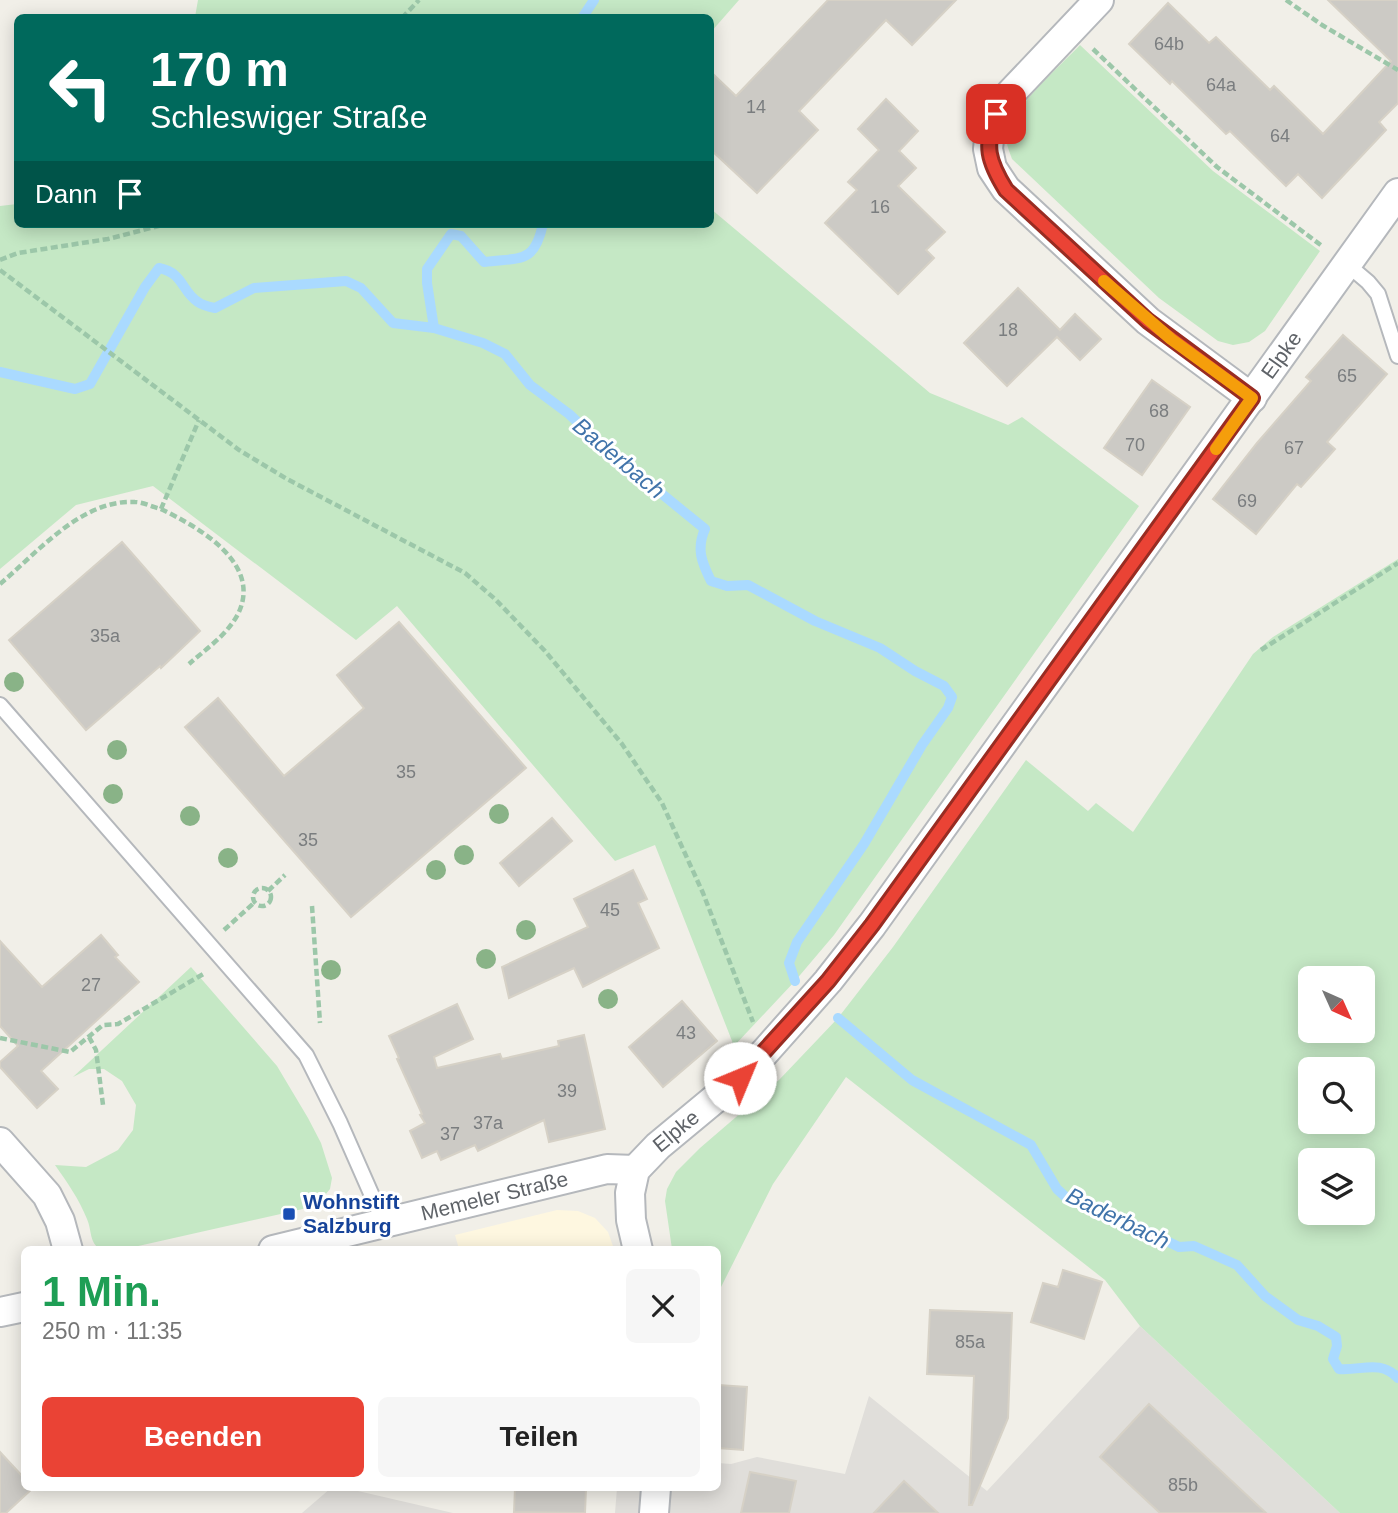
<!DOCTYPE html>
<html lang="de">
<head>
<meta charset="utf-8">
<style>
	body { margin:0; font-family:Arial,sans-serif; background:#f6f6f6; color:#222; height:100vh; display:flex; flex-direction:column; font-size:26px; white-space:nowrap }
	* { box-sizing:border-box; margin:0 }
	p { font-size:23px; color:#767676 }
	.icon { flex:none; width:38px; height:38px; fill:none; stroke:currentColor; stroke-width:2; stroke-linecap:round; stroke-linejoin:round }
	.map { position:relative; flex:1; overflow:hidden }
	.side { position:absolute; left:21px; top:1246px; width:700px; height:245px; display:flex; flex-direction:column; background:#fff; border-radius:10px; box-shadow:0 4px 18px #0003 }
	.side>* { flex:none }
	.banner { position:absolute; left:14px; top:14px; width:700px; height:214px; border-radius:10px; box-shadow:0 4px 18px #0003; background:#00695c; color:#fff; overflow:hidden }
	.needle { width:46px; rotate:135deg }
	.tools { position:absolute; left:1298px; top:966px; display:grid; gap:14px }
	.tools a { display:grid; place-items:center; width:77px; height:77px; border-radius:10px; background:#fff; box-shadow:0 4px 18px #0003; font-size:35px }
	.pin { position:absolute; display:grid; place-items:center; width:60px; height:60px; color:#fff; margin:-30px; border-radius:14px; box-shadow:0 4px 10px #0006 }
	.me { position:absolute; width:77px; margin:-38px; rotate:45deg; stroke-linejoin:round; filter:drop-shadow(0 0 5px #0008) }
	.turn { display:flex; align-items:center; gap:24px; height:147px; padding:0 21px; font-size:32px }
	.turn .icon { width:91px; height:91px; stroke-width:2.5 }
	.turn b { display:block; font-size:49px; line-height:60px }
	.then { display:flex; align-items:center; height:66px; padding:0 21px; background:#0003; gap:14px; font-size:26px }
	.round { display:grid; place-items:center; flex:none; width:74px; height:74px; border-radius:10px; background:#f6f6f6 }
	.overview { display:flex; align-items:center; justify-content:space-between; height:119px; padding:0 21px }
	h1 { font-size:42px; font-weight:700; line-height:52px; color:#1e9e55 }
	.primary-button { display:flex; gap:14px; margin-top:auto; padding:14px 21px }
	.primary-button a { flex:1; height:80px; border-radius:10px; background:#ea4335; color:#fff; font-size:28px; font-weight:700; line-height:80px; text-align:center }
	.primary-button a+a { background:#f6f6f6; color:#222 }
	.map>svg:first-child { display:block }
	.commercial { fill:#fef7e0 }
	.industrial { fill:#e0deda }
	.green { fill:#c5e8c5; fill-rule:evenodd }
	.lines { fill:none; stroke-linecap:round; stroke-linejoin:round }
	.stream { stroke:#aadaff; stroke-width:10 }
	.building { fill:#cccac5; stroke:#d6d1c6; stroke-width:2 }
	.service-casing { stroke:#b5b8bc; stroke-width:18 }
	.minor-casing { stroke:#b5b8bc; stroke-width:32 }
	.path { stroke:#9cc7a9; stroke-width:4.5; stroke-dasharray:7 3.5; stroke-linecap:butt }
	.service { stroke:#fff; stroke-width:14 }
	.minor { stroke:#fff; stroke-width:28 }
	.tree { fill:#89b387 }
	.route-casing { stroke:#982c22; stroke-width:18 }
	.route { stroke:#ea4335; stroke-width:12 }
	.slow { stroke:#f59e0b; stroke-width:12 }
	.transit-dot { fill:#1a4fb4; stroke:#fff; stroke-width:2.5 }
	.labels { text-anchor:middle; stroke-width:6; stroke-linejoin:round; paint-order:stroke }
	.number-label { font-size:18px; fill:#7a7d7f }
	.street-label { font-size:21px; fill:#5f6368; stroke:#fff }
	.transit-label { font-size:21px; font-weight:bold; fill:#164399; stroke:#fff; text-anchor:start }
	.water-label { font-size:23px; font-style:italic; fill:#4174aa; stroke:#fff }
</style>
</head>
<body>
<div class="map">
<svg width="1398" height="1513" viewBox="0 0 1398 1513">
	<rect width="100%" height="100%" fill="#f1efe8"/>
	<path class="commercial" d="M 557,1210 L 578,1211 L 595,1218 L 608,1232 L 614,1249 L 459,1249 L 455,1235 Z"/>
	<g class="industrial">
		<path d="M 1140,1326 L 1340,1513 L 615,1513 L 617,1488 L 718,1488 L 718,1463 L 731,1464 L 757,1457 L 845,1474 L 869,1396 L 987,1491 Z"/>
		<path d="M 331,1488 L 345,1488 L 453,1513 L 302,1513 Z"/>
	</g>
	<g class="green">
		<path d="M 198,0 L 739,0 L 711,32 L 710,18 L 195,17 Z"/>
		<path d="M 1080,45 L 1213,171 L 1320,251 L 1265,331 L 1249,342 L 1233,345 L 1218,341 L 1159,298 L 1012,159 C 1009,150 1005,143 1007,133 C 1010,110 1062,64 1080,45 Z"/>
		<path d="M 17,204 L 18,224 L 710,224 L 711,209 L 930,393 L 1008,425 L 1022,417 L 1139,506 L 834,935 L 795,981 L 734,1046 L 655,845 L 615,861 L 397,606 L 356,640 L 153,486 L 76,505 L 0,569 L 0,206 Z"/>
		<path d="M 1398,559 L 1398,1513 L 1340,1513 L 1140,1326 L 1105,1280 L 846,1077 L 773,1184 L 718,1293 L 718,1250 L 672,1249 L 665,1201 L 667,1189 L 676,1172 L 700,1148 L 779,1080 L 838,1018 L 893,947 L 1026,760 L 1088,811 L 1096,803 L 1133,832 L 1253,654 L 1273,637 ZM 1311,978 L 1363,978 L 1363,1031 L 1311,1031 ZM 1311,1069 L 1363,1069 L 1363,1122 L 1311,1122 ZM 1363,1160 L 1363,1213 L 1311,1213 L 1311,1160 Z"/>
		<path d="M 191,967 L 277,1066 L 308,1118 L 321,1143 L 332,1178 L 330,1189 L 316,1206 L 125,1249 L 99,1249 C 89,1240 92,1231 87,1219 C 79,1199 67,1182 55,1165 L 86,1167 L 118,1150 L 133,1130 L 136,1105 L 122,1081 L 104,1069 L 89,1069 L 73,1077 Z"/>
	</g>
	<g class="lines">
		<g class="stream">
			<path d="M 582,18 L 594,0"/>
			<path d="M 434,328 L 427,283 L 427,269 L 451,234 L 461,236 L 484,262 C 520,257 534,265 543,224"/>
			<path d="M 0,372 L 75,389 L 90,384 L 145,287 L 159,268 C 184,273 181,291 198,302 C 202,305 210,307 215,308 L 254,288 L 346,281 L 361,288 L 393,323 L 434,328 L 483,343 L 505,354 L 530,385 L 569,414 L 603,446 L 705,529 C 696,549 702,563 711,581 L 727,586 L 748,585 L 815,621 L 880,648 L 915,671 L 944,686 L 952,697 L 948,708 L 922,745 L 864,844 L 797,942 L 789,963 L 795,981"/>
			<path d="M 838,1018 L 912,1080 L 1031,1145 L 1057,1189 L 1069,1200 L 1103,1210 L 1179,1247 L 1194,1246 L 1237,1265 L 1265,1296 L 1298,1320 L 1318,1326 L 1336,1337 L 1337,1346 L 1333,1359 L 1339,1369 C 1361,1371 1380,1359 1398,1378"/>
		</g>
	</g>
	<g class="building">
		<path d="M 828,0 L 956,0 L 912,45 L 886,20 L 799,111 L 818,130 L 757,193 L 710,149 L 710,71 L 736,96 Z"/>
		<path d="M 1328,0 L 1398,0 L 1398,103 L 1379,122 L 1386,130 L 1322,198 L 1298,174 L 1286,186 L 1230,131 L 1226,134 L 1172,81 L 1170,84 L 1129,44 L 1168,3 L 1209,43 L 1216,37 L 1270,90 L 1274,86 L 1323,134 L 1391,61 Z"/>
		<path d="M 886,99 L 918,131 L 899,151 L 916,168 L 898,186 L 945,232 L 926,250 L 934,258 L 898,294 L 825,223 L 857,190 L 848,182 L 879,150 L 858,129 Z"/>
		<path d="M 1018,288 L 1060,330 L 1075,314 L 1101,339 L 1080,360 L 1057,337 L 1007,386 L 964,343 Z"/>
		<path d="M 1343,335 L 1387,374 L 1327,442 L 1335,449 L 1301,487 L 1297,484 L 1256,534 L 1213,499 L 1257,443 L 1311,381 L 1306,377 Z"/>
		<path d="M 1152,380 L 1190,407 L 1142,475 L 1104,448 Z"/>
		<path d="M 122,542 L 200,631 L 161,668 L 160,666 L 86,730 L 9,640 Z"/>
		<path d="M 399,622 L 526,768 L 351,917 L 185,727 L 218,698 L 284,776 L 364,708 L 337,675 Z"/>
		<path d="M 552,818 L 572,841 L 519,886 L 500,863 Z"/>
		<path d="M 633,870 L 647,899 L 638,903 L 659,948 L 583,987 L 574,968 L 509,998 L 502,967 L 588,927 L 574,899 Z"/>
		<path d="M 101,935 L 118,955 L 115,957 L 139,982 L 41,1071 L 58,1089 L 37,1108 L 0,1067 L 0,1062 L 18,1046 L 0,1026 L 0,941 L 42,987 Z"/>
		<path d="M 682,1001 L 717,1041 L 663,1087 L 629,1047 Z"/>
		<path d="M 457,1004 L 473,1039 L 434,1057 L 437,1068 L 500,1054 L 502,1059 L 559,1046 L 558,1041 L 584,1035 L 605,1129 L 549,1142 L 544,1120 L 478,1151 L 475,1145 L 441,1160 L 437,1151 L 422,1158 L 410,1131 L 425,1123 L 420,1115 L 422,1114 L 397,1059 L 399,1058 L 389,1036 Z"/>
		<path d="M 1063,1270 L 1102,1282 L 1084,1339 L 1031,1322 L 1043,1283 L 1058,1287 Z"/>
		<path d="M 930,1310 L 1012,1313 L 1008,1418 L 972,1505 L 969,1505 L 974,1376 L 927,1374 Z"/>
		<path d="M 718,1385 L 747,1387 L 743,1450 L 718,1448 Z"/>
		<path d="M 1149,1404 L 1266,1513 L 1160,1513 L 1100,1457 Z"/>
		<path d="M 0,1452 L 24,1478 L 24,1488 L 33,1488 L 6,1513 L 0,1513 Z"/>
		<path d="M 750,1472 L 796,1481 L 789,1513 L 741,1513 Z"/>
		<path d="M 904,1481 L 938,1513 L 874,1513 Z"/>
		<path d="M 515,1488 L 586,1488 L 585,1513 L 514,1512 Z"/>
	</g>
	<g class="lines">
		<defs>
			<g id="service">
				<path d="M 1348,265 L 1368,282 L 1378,294 L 1398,356"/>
				<path d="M 0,705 L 306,1055 L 340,1123 L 384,1223"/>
			</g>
			<g id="minor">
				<path d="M 1099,0 L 1010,94 L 996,114 L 990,130 L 988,149 L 992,168 L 1006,189 L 1148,321 L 1252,398"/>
				<path d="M 0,1142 L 47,1195 L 60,1221 L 68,1250"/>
				<path id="s1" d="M 273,1250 L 607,1169 L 635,1170"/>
				<path id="s2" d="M 638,1250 L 631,1220 L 630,1193 L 635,1170 L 658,1146 L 740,1078 L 765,1052 L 828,981 L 872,925 L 1398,193"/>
				<path d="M 0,1312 L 24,1307"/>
				<path d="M 654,1513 L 656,1488"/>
			</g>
		</defs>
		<use href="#service" class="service-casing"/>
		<use href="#minor" class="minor-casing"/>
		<g class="path">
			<path d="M 1286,0 L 1322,25 L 1398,70"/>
			<path d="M 402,18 L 419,0"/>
			<path d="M 1093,49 L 1217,167 L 1322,246"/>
			<path d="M 0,260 L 18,253 L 108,239 L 166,224"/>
			<path d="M 0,270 L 239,450 L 287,479 L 465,573 L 495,599 L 545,651 L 622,744 L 662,803 L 703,893 L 753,1022"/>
			<path d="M 161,509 C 198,527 263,563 238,614 C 227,635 206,649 189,664"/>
			<path d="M 0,584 C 38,552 82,499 135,502 C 143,502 152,507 161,509 L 199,420"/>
			<path d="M 1261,650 L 1398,563"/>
			<circle cx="262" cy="897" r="9"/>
			<path d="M 268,891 L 285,875"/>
			<path d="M 312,906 L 320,1023"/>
			<path d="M 224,930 L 255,902"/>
			<path d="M 89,1037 L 96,1050 L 103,1105"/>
			<path d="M 0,1038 L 70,1052 L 103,1025 L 118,1024 L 205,973"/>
		</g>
		<use href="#service" class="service"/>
		<use href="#minor" class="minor"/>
	</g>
	<g class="tree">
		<circle cx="14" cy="682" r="10"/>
		<circle cx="117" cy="750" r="10"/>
		<circle cx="113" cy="794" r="10"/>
		<circle cx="499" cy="814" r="10"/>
		<circle cx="190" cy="816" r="10"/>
		<circle cx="464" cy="855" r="10"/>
		<circle cx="228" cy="858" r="10"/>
		<circle cx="436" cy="870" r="10"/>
		<circle cx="526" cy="930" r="10"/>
		<circle cx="486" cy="959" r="10"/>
		<circle cx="331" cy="970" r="10"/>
		<circle cx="608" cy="999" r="10"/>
	</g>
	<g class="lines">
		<defs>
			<path id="route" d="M 740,1078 L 828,981 L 872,925 L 1252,398 L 1148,321 L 1006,190 C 988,161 984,146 996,114"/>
		</defs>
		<use href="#route" class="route-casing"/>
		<use href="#route" class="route"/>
		<path class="slow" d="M 1104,281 L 1171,339 L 1252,398 L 1216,449"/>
	</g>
	<rect class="transit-dot" x="282" y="1207" width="14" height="14" rx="3.5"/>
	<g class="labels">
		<g class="number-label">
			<text x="1169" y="50">64b</text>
			<text x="1221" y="91">64a</text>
			<text x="756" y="113">14</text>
			<text x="1280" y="142">64</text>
			<text x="880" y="213">16</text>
			<text x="1008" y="336">18</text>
			<text x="1347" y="382">65</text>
			<text x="1159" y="417">68</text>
			<text x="1135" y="451">70</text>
			<text x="1294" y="454">67</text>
			<text x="1247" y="507">69</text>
			<text x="105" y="642">35a</text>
			<text x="406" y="778">35</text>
			<text x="308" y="846">35</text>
			<text x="610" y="916">45</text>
			<text x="91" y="991">27</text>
			<text x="686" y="1039">43</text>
			<text x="567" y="1097">39</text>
			<text x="488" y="1129">37a</text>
			<text x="450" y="1140">37</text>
			<text x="970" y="1348">85a</text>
			<text x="1183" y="1491">85b</text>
		</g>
		<g class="street-label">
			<text dy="7" stroke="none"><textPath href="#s2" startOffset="1125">Elpke</textPath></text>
			<text dy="7" stroke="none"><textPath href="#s2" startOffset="138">Elpke</textPath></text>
			<text dy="7" stroke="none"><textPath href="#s1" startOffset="228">Memeler Straße</textPath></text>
		</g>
		<g class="transit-label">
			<text x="303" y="1209">Wohnstift<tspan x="303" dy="24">Salzburg</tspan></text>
		</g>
		<g class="water-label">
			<text transform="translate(619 458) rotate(40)" y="8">Baderbach</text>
			<text transform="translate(1118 1218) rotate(26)" y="8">Baderbach</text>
		</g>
	</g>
</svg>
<div class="tools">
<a><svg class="needle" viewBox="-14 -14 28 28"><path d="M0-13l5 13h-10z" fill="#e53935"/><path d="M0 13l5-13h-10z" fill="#767676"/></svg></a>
<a><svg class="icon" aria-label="search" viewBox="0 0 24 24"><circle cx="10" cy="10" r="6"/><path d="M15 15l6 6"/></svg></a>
<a><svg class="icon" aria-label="layers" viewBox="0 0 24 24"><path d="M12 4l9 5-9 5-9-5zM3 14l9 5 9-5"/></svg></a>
</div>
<div class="pin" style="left:996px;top:114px;background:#d93025"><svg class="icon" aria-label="arrive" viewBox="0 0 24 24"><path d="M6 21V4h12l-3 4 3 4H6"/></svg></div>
<svg class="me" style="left:740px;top:1078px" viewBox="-20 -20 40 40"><circle r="19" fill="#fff"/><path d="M0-13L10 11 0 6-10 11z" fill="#ea4335"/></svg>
<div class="banner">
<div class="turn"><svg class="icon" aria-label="left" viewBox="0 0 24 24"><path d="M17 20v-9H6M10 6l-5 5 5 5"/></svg><div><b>170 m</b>Schleswiger Straße</div></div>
<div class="then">Dann<svg class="icon" aria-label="arrive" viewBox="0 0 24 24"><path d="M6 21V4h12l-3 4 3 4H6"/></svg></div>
</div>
<section class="side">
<div class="overview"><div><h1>1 Min.</h1><p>250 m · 11:35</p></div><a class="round"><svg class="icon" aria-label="close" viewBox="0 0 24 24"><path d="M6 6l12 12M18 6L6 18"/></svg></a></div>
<div class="primary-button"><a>Beenden</a><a>Teilen</a></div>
</section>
</div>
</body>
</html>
